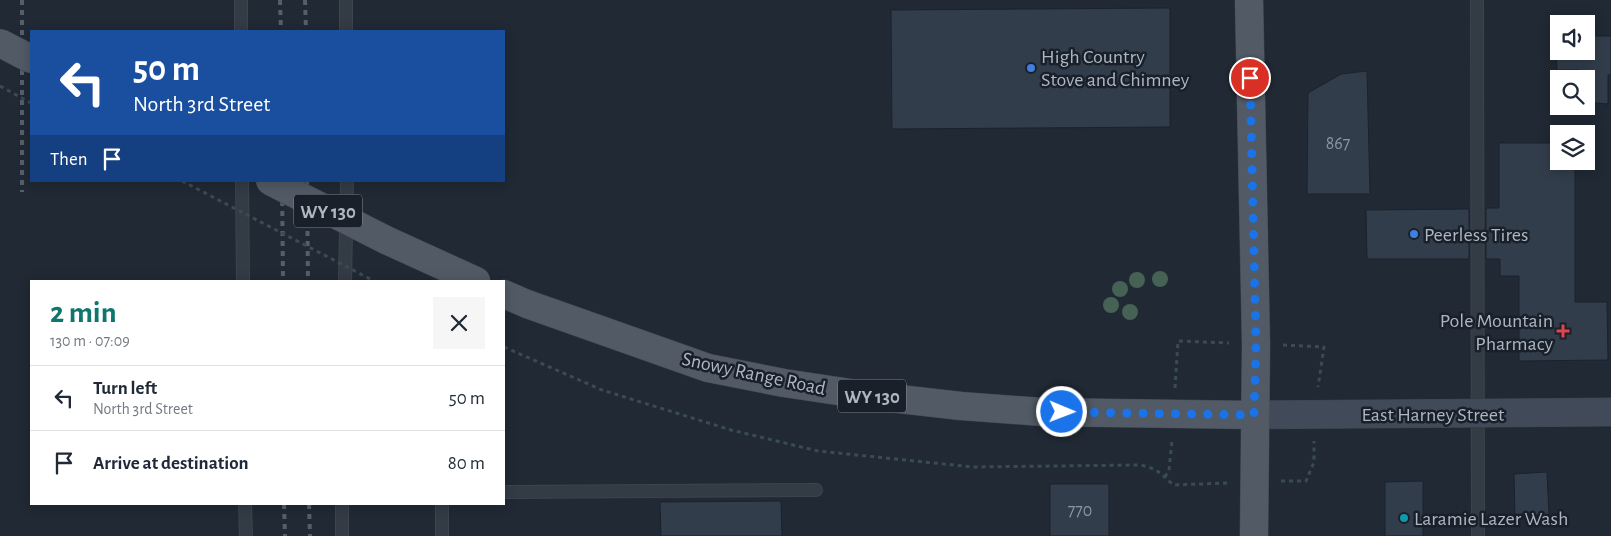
<!DOCTYPE html>
<html lang="en">
<head>
<meta charset="utf-8">
<style>
	body { margin:0; font-family:"Alegreya Sans",sans-serif; background:#f6f6f7; color:#1f2937; height:100vh; display:flex; flex-direction:column; font-size:19px; white-space:nowrap }
	* { box-sizing:border-box; margin:0 }
	p { font-size:16px; color:#747a83 }
	.icon { flex:none; width:28px; height:28px; fill:none; stroke:currentColor; stroke-width:2; stroke-linecap:round; stroke-linejoin:round }
	.map { position:relative; flex:1; overflow:hidden }
	.drawer { position:absolute; left:30px; top:280px; width:475px; height:225px; display:flex; flex-direction:column; background:#fff; border-radius:0px; box-shadow:0 2px 12px #0003 }
	.drawer>* { flex:none }
	.top-card { position:absolute; left:30px; top:30px; width:475px; height:152px; border-radius:0px; box-shadow:0 2px 12px #0003; background:#1a4fa0; color:#fff; overflow:hidden }
	.controls { position:absolute; left:1550px; top:15px; display:grid; gap:10px }
	.controls a { display:grid; place-items:center; width:45px; height:45px; border-radius:0px; background:#fff; box-shadow:0 2px 12px #0003; font-size:25px }
	.pin { position:absolute; display:grid; place-items:center; width:42px; height:42px; color:#fff; margin:-21px; border:2px solid #fff; border-radius:50%; box-shadow:0 1px 5px #0007 }
	.me { position:absolute; width:55px; margin:-28px; rotate:91deg; stroke-linejoin:round; filter:drop-shadow(0 0 4px #0008) }
	.turn { display:flex; align-items:center; gap:18px; height:105px; padding:0 20px; font-size:22px }
	.turn .icon { width:65px; height:65px; stroke-width:2.5 }
	.turn b { display:block; font-size:35px; line-height:42px }
	.then { display:flex; align-items:center; height:48px; padding:0 20px; background:#0003; gap:10px; font-size:19px }
	.round { display:grid; place-items:center; flex:none; width:52px; height:52px; border-radius:0px; background:#f6f6f7 }
	.head { display:flex; align-items:center; justify-content:space-between; height:85px; padding:0 20px }
	h1 { font-size:30px; font-weight:600; line-height:38px; color:#0f766e }
	ul { padding:0; list-style:none }
	li { display:flex; align-items:center; gap:15px; height:65px; padding:0 20px; border-top:1px solid #e0e1e3 }
	li div { flex:1 }
	li b { display:block; font-size:19px }
	li em { font-style:normal }
	.map>svg:first-child { display:block }
	.building { fill:#323d4b; stroke:#1b222c }
	.lines { fill:none; stroke-linecap:round; stroke-linejoin:round }
	.service-casing { stroke:#3d444f; stroke-width:14 }
	.secondary-casing { stroke:#3d444f; stroke-width:29 }
	.primary-casing { stroke:#3d444f; stroke-width:29 }
	.path { stroke:#3a4d4e; stroke-width:3; stroke-dasharray:4 4; stroke-linecap:butt }
	.service { stroke:#333b45; stroke-width:12 }
	.secondary { stroke:#414a58; stroke-width:28 }
	.primary { stroke:#515a65; stroke-width:28 }
	.rail { stroke:#555f6c; stroke-width:4; stroke-dasharray:5 5; stroke-linecap:butt }
	.primary-bridge-casing { stroke:#3d444f; stroke-width:29; stroke-linecap:butt }
	.path-bridge { stroke:#3a4d4e; stroke-width:3; stroke-dasharray:4 4; stroke-linecap:butt }
	.primary-bridge { stroke:#515a65; stroke-width:28 }
	.tree { fill:#466255 }
	.route { stroke:#1a73e8; stroke-width:9; stroke-dasharray:0 16.2 }
	.shop-dot { fill:#3f7fe0; stroke:#19202a; stroke-width:2 }
	.health-dot { fill:#e0444e; stroke:#19202a; stroke-width:2 }
	.culture-dot { fill:#0f9aa8; stroke:#19202a; stroke-width:2 }
	.labels { text-anchor:middle; stroke-width:5; stroke-linejoin:round; paint-order:stroke }
	.number-label { font-size:18px; fill:#8c96a2 }
	.shield { fill:#19202a; stroke:#818994; stroke-width:1 }
	.shield-label { font-size:19px; font-weight:bold; fill:#adb6c2 }
	.poi-label { font-size:20px; fill:#adb6c2; stroke:#19202a; text-anchor:start }
	.street-label { font-size:20px; fill:#adb6c2; stroke:#19202a }
</style>
</head>
<body>
<div class="map">
<svg width="1611" height="536" viewBox="0 0 1611 536">
	<rect width="100%" height="100%" fill="#202934"/>
	<g class="building">
		<path d="M 1170,8 L 1170,127 L 892,129 L 891,10 Z"/>
		<path d="M 1586,36 L 1611,36 L 1611,75 L 1608,75 L 1608,104 L 1586,102 L 1586,79 L 1579,79 L 1579,70 L 1557,70 L 1556,37 L 1559,37 L 1559,51 L 1586,51 Z"/>
		<path d="M 1367,71 L 1370,194 L 1307,194 L 1308,93 L 1341,74 Z"/>
		<path d="M 1499,143 L 1559,143 L 1559,161 L 1575,161 L 1575,302 L 1607,302 L 1608,360 L 1519,361 L 1519,276 L 1500,276 L 1500,259 L 1486,259 L 1486,208 L 1499,208 Z"/>
		<path d="M 1469,209 L 1469,259 L 1367,259 L 1366,210 Z"/>
		<path d="M 1547,472 L 1549,515 L 1515,516 L 1514,474 Z"/>
		<path d="M 1423,481 L 1423,536 L 1385,536 L 1385,482 Z"/>
		<rect x="1050" y="484" width="59" height="52"/>
		<path d="M 781,501 L 782,536 L 661,536 L 660,502 Z"/>
	</g>
	<g class="lines">
		<defs>
			<g id="service">
				<path d="M 241,0 L 241,31"/>
				<path d="M 346,0 L 346,31"/>
				<path d="M 1477,0 L 1478,536"/>
				<path d="M 242,181 L 243,281"/>
				<path d="M 345,281 L 347,181"/>
				<path d="M 504,492 L 816,490"/>
				<path d="M 245,504 L 246,536"/>
				<path d="M 342,504 L 342,536"/>
				<path d="M 442,504 L 442,536"/>
			</g>
			<path id="secondary" d="M 1254,415 L 1611,412"/>
			<g id="primary">
				<path d="M 1249,0 L 1256,344 L 1254,536"/>
				<path d="M 386,240 L 476,281"/>
				<path d="M 504,294 L 527,304 L 708,368 L 784,383 L 864,395 L 961,406 L 1042,412 L 1254,415"/>
			</g>
		</defs>
		<use href="#service" class="service-casing"/>
		<use href="#secondary" class="secondary-casing"/>
		<use href="#primary" class="primary-casing"/>
		<g class="path">
			<path d="M 1283,345 L 1324,347 L 1318,387"/>
			<path d="M 504,347 L 602,390 L 731,430 L 818,451 L 973,467 L 1140,465 C 1156,468 1161,473 1173,485 L 1228,483"/>
			<path d="M 1175,388 L 1178,341 L 1229,343"/>
			<path d="M 1165,477 L 1169,470 L 1172,441"/>
			<path d="M 1281,481 L 1306,481 L 1314,462 L 1314,441"/>
		</g>
		<use href="#service" class="service"/>
		<use href="#secondary" class="secondary"/>
		<use href="#primary" class="primary"/>
		<g class="rail">
			<path d="M 22,0 L 22,192"/>
			<path d="M 280,0 L 281,31"/>
			<path d="M 305,0 L 306,31"/>
			<path d="M 282,181 L 283,281"/>
			<path d="M 307,181 L 308,281"/>
			<path d="M 284,504 L 285,536"/>
			<path d="M 309,504 L 310,536"/>
		</g>
		<defs>
			<g id="primary-bridge">
				<path d="M 0,43 L 31,59"/>
				<path d="M 270,181 L 386,240"/>
			</g>
		</defs>
		<use href="#primary-bridge" class="primary-bridge-casing"/>
		<g class="path-bridge">
			<path d="M 0,86 L 31,103"/>
			<path d="M 182,181 L 374,281"/>
		</g>
		<use href="#primary-bridge" class="primary-bridge"/>
	</g>
	<g class="tree">
		<circle cx="1160" cy="279" r="8"/>
		<circle cx="1137" cy="280" r="8"/>
		<circle cx="1120" cy="289" r="8"/>
		<circle cx="1111" cy="305" r="8"/>
		<circle cx="1130" cy="312" r="8"/>
	</g>
	<g class="lines">
		<path class="route" d="M 1062,412 L 1254,415 L 1256,344 L 1250,78"/>
	</g>
	<g class="shop-dot">
		<circle cx="1031" cy="68" r="5"/>
		<circle cx="1414" cy="234" r="5"/>
	</g>
	<path class="health-dot" d="M1560.5 323.5h5v5h5v5h-5v5h-5v-5h-5v-5h5z"/>
	<circle class="culture-dot" cx="1404" cy="518" r="5"/>
	<g class="labels">
		<g class="number-label">
			<text x="1338" y="149">867</text>
			<text x="1080" y="516">770</text>
		</g>
		<g class="shield">
			<rect x="294" y="194.5" width="68" height="33" rx="4"/>
			<rect x="838" y="379.5" width="68" height="33" rx="4"/>
		</g>
		<g class="shield-label">
			<text x="328" y="218">WY 130</text>
			<text x="872" y="403">WY 130</text>
		</g>
		<g class="poi-label">
			<text x="1041" y="63">High Country<tspan x="1041" dy="23">Stove and Chimney</tspan></text>
			<text x="1424" y="241">Peerless Tires</text>
			<text x="1553" y="327" text-anchor="end">Pole Mountain<tspan x="1553" dy="23">Pharmacy</tspan></text>
			<text x="1414" y="525">Laramie Lazer Wash</text>
		</g>
		<g class="street-label">
			<text transform="translate(754 373) rotate(12)" y="7">Snowy Range Road</text>
			<text x="1433" y="421">East Harney Street</text>
		</g>
	</g>
</svg>
<div class="controls">
<a><svg class="icon" aria-label="sound" viewBox="0 0 24 24"><path d="M4 9h4l5-4v14l-5-4H4zM17 9q2 3 0 6"/></svg></a>
<a><svg class="icon" aria-label="search" viewBox="0 0 24 24"><circle cx="10" cy="10" r="6"/><path d="M15 15l6 6"/></svg></a>
<a><svg class="icon" aria-label="layers" viewBox="0 0 24 24"><path d="M12 4l9 5-9 5-9-5zM3 14l9 5 9-5"/></svg></a>
</div>
<div class="pin" style="left:1250px;top:78px;background:#d93025"><svg class="icon" aria-label="arrive" viewBox="0 0 24 24"><path d="M6 21V4h12l-3 4 3 4H6"/></svg></div>
<svg class="me" style="left:1062px;top:412px" viewBox="-20 -20 40 40"><circle r="17" fill="#1a73e8" stroke="#fff" stroke-width="3"/><path d="M0-11L8 9 0 5-8 9z" fill="#fff"/></svg>
<div class="top-card">
<div class="turn"><svg class="icon" aria-label="left" viewBox="0 0 24 24"><path d="M17 20v-9H6M10 6l-5 5 5 5"/></svg><div><b>50 m</b>North 3rd Street</div></div>
<div class="then">Then<svg class="icon" aria-label="arrive" viewBox="0 0 24 24"><path d="M6 21V4h12l-3 4 3 4H6"/></svg></div>
</div>
<section class="drawer">
<div class="head"><div><h1>2 min</h1><p>130 m · 07:09</p></div><a class="round"><svg class="icon" aria-label="close" viewBox="0 0 24 24"><path d="M6 6l12 12M18 6L6 18"/></svg></a></div>
<ul>
<li><svg class="icon" aria-label="left" viewBox="0 0 24 24"><path d="M17 20v-9H6M10 6l-5 5 5 5"/></svg><div><b>Turn left</b><p>North 3rd Street</p></div><em>50 m</em></li>
<li><svg class="icon" aria-label="arrive" viewBox="0 0 24 24"><path d="M6 21V4h12l-3 4 3 4H6"/></svg><div><b>Arrive at destination</b></div><em>80 m</em></li>
</ul>
</section>
</div>
</body>
</html>
